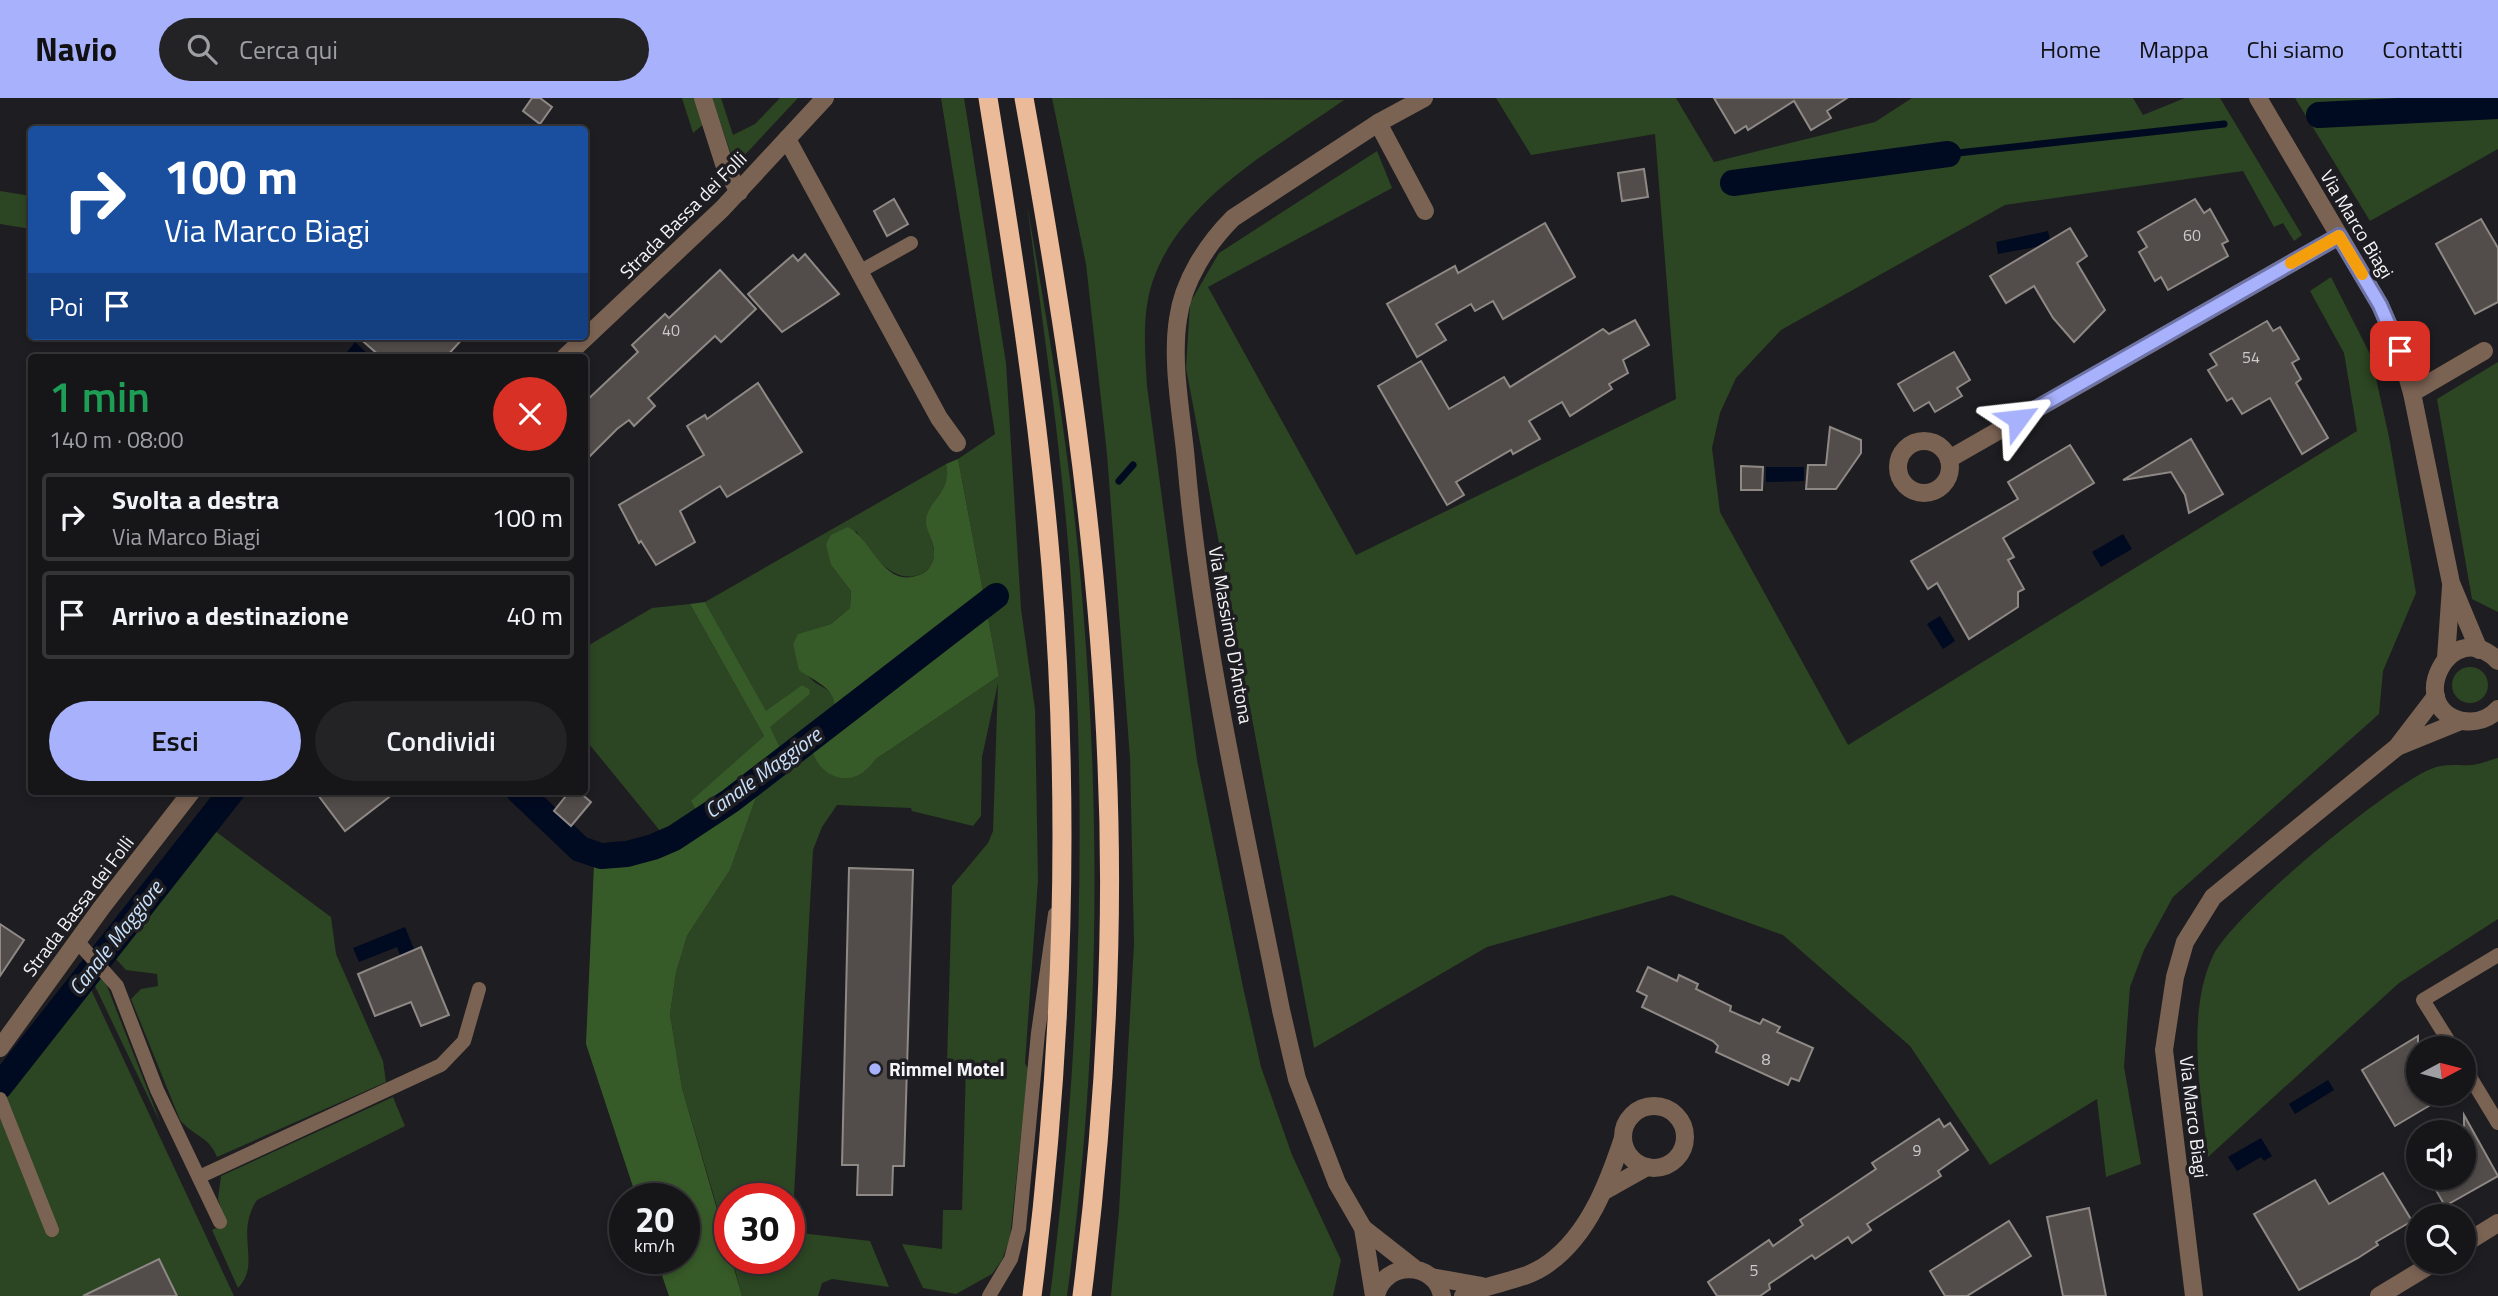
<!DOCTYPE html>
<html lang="it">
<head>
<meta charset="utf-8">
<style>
	body { margin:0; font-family:"Titillium Web",sans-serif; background:#232326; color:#f1f3f6; height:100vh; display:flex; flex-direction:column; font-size:26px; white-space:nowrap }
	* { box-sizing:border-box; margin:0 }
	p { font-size:23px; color:#9e9fa2 }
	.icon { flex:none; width:38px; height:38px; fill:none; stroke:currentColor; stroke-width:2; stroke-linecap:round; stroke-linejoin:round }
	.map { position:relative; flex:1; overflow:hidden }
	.panel { position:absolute; left:28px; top:256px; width:560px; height:441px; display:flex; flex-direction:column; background:#161619; border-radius:7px; box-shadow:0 4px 10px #0003,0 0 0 2px #353538 }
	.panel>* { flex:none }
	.banner { position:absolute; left:28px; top:28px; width:560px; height:214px; border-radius:7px; box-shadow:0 4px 10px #0003,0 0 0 2px #353538; background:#1a4fa0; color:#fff; overflow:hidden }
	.needle { width:46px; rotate:83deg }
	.tools { position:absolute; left:2406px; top:938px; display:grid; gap:14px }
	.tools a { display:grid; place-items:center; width:70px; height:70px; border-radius:50%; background:#161619; box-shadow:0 4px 10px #0003,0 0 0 2px #353538; font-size:35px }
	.speed { position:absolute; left:609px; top:1085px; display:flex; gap:14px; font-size:35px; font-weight:700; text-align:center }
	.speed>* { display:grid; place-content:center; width:91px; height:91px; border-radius:50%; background:#161619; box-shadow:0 4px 10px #0003,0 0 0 2px #353538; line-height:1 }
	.speed small { font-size:18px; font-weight:400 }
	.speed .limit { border:10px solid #d22; background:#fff; color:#111 }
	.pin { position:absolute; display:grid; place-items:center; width:60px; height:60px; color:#fff; margin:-30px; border-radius:14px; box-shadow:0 4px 10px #0006 }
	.me { position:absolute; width:77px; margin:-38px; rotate:60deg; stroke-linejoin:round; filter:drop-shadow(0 0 5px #0008) }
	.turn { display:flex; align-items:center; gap:24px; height:147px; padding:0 21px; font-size:32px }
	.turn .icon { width:91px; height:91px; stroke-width:2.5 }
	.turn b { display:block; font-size:49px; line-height:60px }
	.then { display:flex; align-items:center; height:66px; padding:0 21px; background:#0003; gap:14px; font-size:26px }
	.round { display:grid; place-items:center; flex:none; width:74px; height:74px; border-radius:37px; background:#232326 }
	.overview { display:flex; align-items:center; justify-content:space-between; height:119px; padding:0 21px }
	h1 { font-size:42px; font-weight:600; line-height:52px; color:#1e9e55 }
	.button { display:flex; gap:14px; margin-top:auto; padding:14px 21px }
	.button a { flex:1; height:80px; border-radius:42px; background:#a7b1fc; color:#111; font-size:28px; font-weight:600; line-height:80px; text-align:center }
	.button a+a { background:#232326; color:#f1f3f6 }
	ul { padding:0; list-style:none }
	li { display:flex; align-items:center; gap:21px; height:88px; margin:0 14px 10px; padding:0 7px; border:4px solid #353538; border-radius:7px }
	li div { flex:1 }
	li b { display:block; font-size:26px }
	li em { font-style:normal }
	header { display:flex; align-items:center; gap:42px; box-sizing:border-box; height:98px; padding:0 35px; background:#a7b1fc; color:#111 }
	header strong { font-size:33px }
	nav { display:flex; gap:38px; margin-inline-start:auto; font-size:24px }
	.search { width:490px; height:63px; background:#232326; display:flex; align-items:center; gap:18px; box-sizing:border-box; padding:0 24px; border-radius:38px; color:#9e9fa2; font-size:26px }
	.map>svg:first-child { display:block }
	.green { fill:#2c4522 }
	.forest { fill:#375b28 }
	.water { fill:#000a20 }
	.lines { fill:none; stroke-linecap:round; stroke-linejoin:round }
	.stream { stroke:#000a20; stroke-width:7 }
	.canal { stroke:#000a20; stroke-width:26 }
	.building { fill:#524d4a; stroke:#8f8986; stroke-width:2 }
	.service { stroke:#7b6353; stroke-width:14 }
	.minor { stroke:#7b6353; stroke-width:18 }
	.trunk { stroke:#ebba98; stroke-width:19 }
	.route-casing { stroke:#6d73a4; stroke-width:18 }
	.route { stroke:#a7b1fc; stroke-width:12 }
	.slow { stroke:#f59e0b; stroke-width:12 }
	.poi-dot { fill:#a7b1fc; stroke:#1e1d21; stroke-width:2.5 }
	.labels { text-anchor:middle; stroke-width:7; stroke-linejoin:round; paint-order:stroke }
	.number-label { font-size:16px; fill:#cccacc }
	.street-label { font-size:19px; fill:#f5f4f7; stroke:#1e1d21 }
	.poi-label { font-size:19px; font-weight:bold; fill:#f5f4f7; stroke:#1e1d21; text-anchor:start }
	.water-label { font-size:21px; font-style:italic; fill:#c8e1fd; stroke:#1e1d21 }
</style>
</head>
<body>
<header>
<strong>Navio</strong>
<div class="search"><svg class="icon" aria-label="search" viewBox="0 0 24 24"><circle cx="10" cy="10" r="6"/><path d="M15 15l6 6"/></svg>Cerca qui</div>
<nav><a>Home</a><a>Mappa</a><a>Chi siamo</a><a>Contatti</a></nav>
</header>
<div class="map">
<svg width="2498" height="1198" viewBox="0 0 2498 1198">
	<rect width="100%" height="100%" fill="#1e1d21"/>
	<g class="green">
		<path d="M 682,0 L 696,0 L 704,26 L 693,35 Z"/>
		<path d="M 712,0 L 721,0 L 733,37 L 755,26 L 780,0 L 798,0 L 743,59 L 731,56 Z"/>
		<path d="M 941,0 L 964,0 L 1006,265 L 1021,511 L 1035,611 L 1038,782 L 1025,965 L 1028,971 L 1010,1140 L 1002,1162 L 992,1176 L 956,1196 L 923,1190 L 902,1146 L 942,1151 L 943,1112 L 962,1112 L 966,967 L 947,966 L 952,788 L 988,745 L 993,733 L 998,585 L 982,659 L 981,718 L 973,728 L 912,713 L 911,710 L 837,707 L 822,729 L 813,752 L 792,1134 L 870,1143 L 889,1189 L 832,1181 L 822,1185 L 818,1198 L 742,1198 L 732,1160 L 789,1160 L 789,1101 L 730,1101 L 730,1153 L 682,990 L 670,916 L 676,875 L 687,838 L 730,772 L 758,694 L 783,656 L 769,629 L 809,597 L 802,587 L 766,614 L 705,504 L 946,366 C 953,395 931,398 927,420 C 925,432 935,445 934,457 C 933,467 927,474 918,477 C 890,486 869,452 856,433 L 831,467 L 851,493 L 850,510 L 831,526 L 799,536 L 793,546 C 798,556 803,574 811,581 C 819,590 832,589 834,604 C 837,627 800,624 816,662 L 864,674 L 876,661 L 999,578 L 958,361 L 995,336 Z"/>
		<path d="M 1052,0 L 1344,2 C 1278,49 1186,97 1155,177 C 1141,211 1145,252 1147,288 L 1197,662 L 1243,889 L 1261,969 L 1292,1057 L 1341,1162 L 1333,1198 L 1111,1198 L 1119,1113 L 1134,846 L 1130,660 L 1107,356 L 1086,166 Z"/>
		<path d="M 1496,0 L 1676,0 L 1714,64 L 1875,24 L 1912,0 L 2133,0 L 2143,17 L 2185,0 L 2220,0 L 2302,137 L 2294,143 L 2283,125 L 2274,129 L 2243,73 L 2005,107 L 1781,232 L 1736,280 L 1720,315 L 1712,350 L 1720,414 L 1848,647 L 2357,333 L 2344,255 L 2310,193 L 2331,179 L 2371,258 L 2389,339 L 2416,495 L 2383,573 L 2379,616 L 2173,799 L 2144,852 L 2130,889 L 2124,969 L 2141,1066 L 2106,1079 L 2097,1001 L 1990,1067 L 1910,948 L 1783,837 L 1672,797 L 1487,849 L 1314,950 L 1186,270 L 1190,205 L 1219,155 L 1377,53 L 1392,90 L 1208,189 L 1356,457 L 1676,301 L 1655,36 L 1531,57 Z"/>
		<path d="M 2295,0 L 2498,0 L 2498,51 L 2370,123 Z"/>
		<path d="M 0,93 L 31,98 L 31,131 L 0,126 Z"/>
		<path d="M 1027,106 C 1050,240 1073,374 1083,510 C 1102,739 1098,970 1067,1198 L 1050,1198 C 1080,966 1087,733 1072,500 C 1064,368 1044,237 1027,106 Z"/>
		<path d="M 2498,264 L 2498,514 L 2472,501 L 2437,301 Z"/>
		<path d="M 690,506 L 764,638 L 692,703 L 699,715 L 661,734 L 585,641 L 584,550 L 652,510 Z"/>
		<circle cx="2470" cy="587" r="18"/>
		<path d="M 2498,660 L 2498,821 L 2399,885 L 2208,1059 C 2201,998 2186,918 2212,860 C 2229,819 2388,688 2431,671 C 2446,665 2457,668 2472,667 C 2481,666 2490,662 2498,660 Z"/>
		<path d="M 211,730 L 331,819 L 336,856 L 383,963 L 386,984 L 217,1059 C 209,1038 193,1038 180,1022 L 131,901 L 141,891 L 158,888 L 157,876 L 126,872 L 115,860 Z"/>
		<path d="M 84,865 L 101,878 L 107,888 L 161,1026 Z"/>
		<path d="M 88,885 L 234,1198 L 0,1198 L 0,1003 Z"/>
		<path d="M 393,999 L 405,1028 L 257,1102 C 234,1137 262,1165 238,1190 L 212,1132 L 226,1125 L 218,1101 L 221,1078 Z"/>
	</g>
	<g class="forest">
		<path d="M 958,361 L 999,578 L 876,661 C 870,668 865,675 856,678 C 832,688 807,662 812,639 C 814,624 836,620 834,604 C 832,588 810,581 799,572 L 793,546 L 798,536 L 831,526 L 850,510 L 851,493 L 831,467 L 826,446 L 831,437 L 848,429 C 872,441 883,491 919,477 C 928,474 934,465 934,456 C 935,445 927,435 926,425 C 925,403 953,396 946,366 Z"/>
		<path d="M 705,504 L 766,613 L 802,587 L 810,592 L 809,597 L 770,629 L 783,656 L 758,694 L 730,772 L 687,838 L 676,875 L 670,916 L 682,990 L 742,1198 L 669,1198 L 656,1160 L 684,1160 L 684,1101 L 637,1101 L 586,946 L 595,744 C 635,749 664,733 698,715 L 691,703 L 764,638 L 690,506 Z"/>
	</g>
	<g class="water">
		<path d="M 2048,133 L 2050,142 L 2040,148 L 1998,156 L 1996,144 Z"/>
		<path d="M 355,244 L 367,255 L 363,259 L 343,259 Z"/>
		<path d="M 1766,369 L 1804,369 L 1804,383 L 1766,384 Z"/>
		<path d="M 2123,436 L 2132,451 L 2101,469 L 2092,454 Z"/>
		<path d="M 1940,518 L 1955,543 L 1943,551 L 1927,526 Z"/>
		<path d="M 405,829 L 414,851 L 400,857 L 397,849 L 359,864 L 353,850 Z"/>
		<path d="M 2328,982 L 2334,992 L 2295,1016 L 2289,1006 Z"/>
		<path d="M 2261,1040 L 2272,1058 L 2264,1063 L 2261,1059 L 2237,1073 L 2228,1059 Z"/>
	</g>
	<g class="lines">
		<g class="stream">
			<path d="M 1948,56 L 2224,26"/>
			<path d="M 1119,383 L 1133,367"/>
		</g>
		<g class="canal">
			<path d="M 2319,17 L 2498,8"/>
			<path d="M 1733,85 L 1948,56"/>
			<path d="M 519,693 L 580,751 L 601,758 L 627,756 L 653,749 L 674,740 L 730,703 L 996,498"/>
			<path d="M 0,988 L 232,693"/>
		</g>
	</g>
	<g class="building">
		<path d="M 532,0 L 540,0 L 552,9 L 540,26 L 523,13 Z"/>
		<path d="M 1714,0 L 1847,0 L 1827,13 L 1831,20 L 1811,32 L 1794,3 L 1748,32 L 1746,28 L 1735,35 Z"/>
		<path d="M 1644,71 L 1648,99 L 1622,103 L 1618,75 Z"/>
		<path d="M 894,101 L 908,126 L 887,138 L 874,113 Z"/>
		<path d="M 2195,101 L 2204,115 L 2210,111 L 2228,143 L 2222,146 L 2228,158 L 2168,192 L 2161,179 L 2155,183 L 2139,154 L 2147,149 L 2138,134 Z"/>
		<path d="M 2481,121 L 2498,150 L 2498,204 L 2475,216 L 2436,146 Z"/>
		<path d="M 1545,125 L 1575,179 L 1503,221 L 1493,203 L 1475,213 L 1471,206 L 1436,226 L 1446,242 L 1417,259 L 1387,206 L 1455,168 L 1458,175 Z"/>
		<path d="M 2070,130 L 2087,158 L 2077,165 L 2105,212 L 2074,244 L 2053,220 L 2034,188 L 2006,205 L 1990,178 Z"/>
		<path d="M 805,156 L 839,196 L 782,234 L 748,196 L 793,157 L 798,163 Z"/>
		<path d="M 720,172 L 756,211 L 721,244 L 715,238 L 648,300 L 655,308 L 634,328 L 629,322 L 617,331 L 584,364 L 584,305 L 638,254 L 632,247 L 665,216 L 669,220 Z"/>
		<path d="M 1635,222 L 1649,247 L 1623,262 L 1628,275 L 1609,286 L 1612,291 L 1570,318 L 1562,304 L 1529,323 L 1540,341 L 1513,356 L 1511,352 L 1456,384 L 1464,397 L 1447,407 L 1378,288 L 1421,263 L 1449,311 L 1504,279 L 1510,289 L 1603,231 L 1609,236 Z"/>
		<path d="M 2267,223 L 2273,233 L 2280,229 L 2299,261 L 2292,265 L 2301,281 L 2296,285 L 2328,340 L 2302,356 L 2270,300 L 2242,316 L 2232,300 L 2227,303 L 2208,272 L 2217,267 L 2210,256 Z"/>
		<path d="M 357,238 L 465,238 L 446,259 L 381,259 Z"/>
		<path d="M 1954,254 L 1970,282 L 1957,290 L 1962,298 L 1935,314 L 1929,304 L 1914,313 L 1898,286 Z"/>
		<path d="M 758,285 L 802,354 L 727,399 L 720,388 L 680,413 L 695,444 L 656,467 L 641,443 L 639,445 L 619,407 L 704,357 L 687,328 L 705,317 L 707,321 Z"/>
		<path d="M 1830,329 L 1861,342 L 1861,355 L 1836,391 L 1806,391 L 1808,367 L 1826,367 Z"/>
		<path d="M 2191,341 L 2223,396 L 2189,415 L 2185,397 L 2171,374 L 2123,382 Z"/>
		<path d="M 2070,347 L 2094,385 L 2003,440 L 2014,459 L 2008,462 L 2024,491 L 2018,494 L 2018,509 L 1969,541 L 1937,485 L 1928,491 L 1911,463 L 2018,401 L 2008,384 Z"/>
		<path d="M 1741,368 L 1763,369 L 1762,392 L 1741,392 Z"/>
		<path d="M 315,693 L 397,693 L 345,733 Z"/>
		<path d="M 570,693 L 578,693 L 591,704 L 571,728 L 554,713 Z"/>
		<path d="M 849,770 L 913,772 L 904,1068 L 893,1068 L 892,1097 L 857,1097 L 858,1067 L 842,1067 Z"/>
		<path d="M 0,826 L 24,842 L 0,878 Z"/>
		<path d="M 421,849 L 449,917 L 421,928 L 411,904 L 375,918 L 358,876 Z"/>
		<path d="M 1648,869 L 1677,883 L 1679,877 L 1698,886 L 1696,891 L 1731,908 L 1730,913 L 1760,926 L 1763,921 L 1780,929 L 1777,934 L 1813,950 L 1799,983 L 1791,980 L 1788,987 L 1716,954 L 1718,948 L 1713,943 L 1642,909 L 1647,898 L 1637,893 Z"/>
		<path d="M 2418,938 L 2418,996 L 2449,996 L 2395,1028 L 2362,972 Z"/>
		<path d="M 2464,1017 L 2498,1078 L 2445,1108 L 2429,1080 L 2464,1080 Z"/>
		<path d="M 1939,1021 L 1944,1029 L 1950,1025 L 1968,1052 L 1938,1073 L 1941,1078 L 1867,1126 L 1871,1132 L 1852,1145 L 1848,1139 L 1815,1161 L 1812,1157 L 1769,1186 L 1770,1191 L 1760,1198 L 1717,1198 L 1708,1184 L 1769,1142 L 1773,1148 L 1803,1127 L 1800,1122 L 1876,1071 L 1872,1065 Z"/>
		<path d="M 2383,1075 L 2412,1123 L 2376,1144 L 2378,1147 L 2358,1160 L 2299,1192 L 2254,1116 L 2315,1082 L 2329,1106 Z"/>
		<path d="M 2089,1110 L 2106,1198 L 2063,1198 L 2047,1119 Z"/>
		<path d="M 2009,1123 L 2031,1158 L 1967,1198 L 1945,1198 L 1930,1173 Z"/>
		<path d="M 159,1161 L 177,1198 L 83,1198 Z"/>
	</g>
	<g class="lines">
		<g class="service">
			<path d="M 859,174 L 911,145"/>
			<path d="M 77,843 L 117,888 L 157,992 L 220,1124"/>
			<path d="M 2453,950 L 2423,902 L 2498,857"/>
			<path d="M 2464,969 L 2498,1025"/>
			<path d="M 0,1001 L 52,1132"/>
			<path d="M 199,1079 L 441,967 L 464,943 L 479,891"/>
			<path d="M 989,1198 L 1011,1161 L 1019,1131 L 1038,935 L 1055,816"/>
		</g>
		<g class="minor">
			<path d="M 703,0 L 725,69 L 739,94"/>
			<path d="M 2258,0 L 2380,207 L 2400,253 L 2412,295 L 2451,485 L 2479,552"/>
			<path d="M 1378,25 L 1425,113"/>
			<path d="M 787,41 L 939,320 L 957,345"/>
			<path d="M 565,259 L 722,111 L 825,0"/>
			<path d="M 2412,295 L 2484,253"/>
			<circle cx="1924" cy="369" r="26"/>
			<path d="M 1949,361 L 2339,138"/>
			<path d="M 2446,560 L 2451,489"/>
			<path d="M 2498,563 C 2451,515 2403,610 2463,623 C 2476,625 2489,621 2498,611"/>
			<path d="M 2397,649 L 2461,623"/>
			<path d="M 0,950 L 102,809 L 192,693"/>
			<circle cx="1654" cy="1039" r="31"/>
			<path d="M 1606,1092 L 1647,1069"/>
			<path d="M 1363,1130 L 1414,1170"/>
			<path d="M 2464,1146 L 2498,1125"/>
			<path d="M 1431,1179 L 1482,1188"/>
			<path d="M 1374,1198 L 1363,1130 L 1337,1085 L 1297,981 L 1281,912 C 1245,730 1202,548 1186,363 C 1182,318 1171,266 1178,221 C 1183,183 1207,146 1233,120 L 1378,25 L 1424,0"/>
			<path d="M 1376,1198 C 1383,1163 1435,1162 1442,1198"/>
			<path d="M 1463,1198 C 1490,1184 1524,1184 1549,1165 C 1589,1136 1608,1085 1623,1040"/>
			<path d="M 2194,1198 L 2164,952 L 2175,879 L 2185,844 L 2213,799 L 2397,649 L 2436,598"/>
			<path d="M 2379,1198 L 2435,1164"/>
		</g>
		<g class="trunk">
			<path d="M 988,0 C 1013,155 1038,311 1051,468 C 1071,711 1063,956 1032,1198"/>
			<path d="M 1024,0 C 1064,221 1098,442 1107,666 C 1115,844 1104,1022 1082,1198"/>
		</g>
	</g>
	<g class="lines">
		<defs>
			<path id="route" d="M 2018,321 L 2339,138 L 2380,207 L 2400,253"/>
		</defs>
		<use href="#route" class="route-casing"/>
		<use href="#route" class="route"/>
		<path class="slow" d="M 2291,165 L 2339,138 L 2362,176"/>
	</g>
	<circle class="poi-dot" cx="875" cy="971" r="7"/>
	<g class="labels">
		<g class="number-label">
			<text x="2192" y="143">60</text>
			<text x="671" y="238">40</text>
			<text x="2251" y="265">54</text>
			<text x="1766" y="967">8</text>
			<text x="1917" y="1058">9</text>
			<text x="1754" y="1178">5</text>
		</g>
		<g class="street-label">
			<text transform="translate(683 117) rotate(-45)" y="7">Strada Bassa dei Folli</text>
			<text transform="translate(2357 126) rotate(59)" y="7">Via Marco Biagi</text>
			<text transform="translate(1231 537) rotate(80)" y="7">Via Massimo D'Antona</text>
			<text transform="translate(78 808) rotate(-53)" y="7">Strada Bassa dei Folli</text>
			<text transform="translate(2194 1019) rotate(83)" y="7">Via Marco Biagi</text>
		</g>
		<g class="poi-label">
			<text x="889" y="978">Rimmel Motel</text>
		</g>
		<g class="water-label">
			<text transform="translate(763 675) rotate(-36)" y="7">Canale Maggiore</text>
			<text transform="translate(116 840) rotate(-52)" y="7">Canale Maggiore</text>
		</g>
	</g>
</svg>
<div class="tools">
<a><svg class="needle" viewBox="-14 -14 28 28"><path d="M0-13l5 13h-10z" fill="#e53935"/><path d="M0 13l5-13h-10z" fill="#9e9fa2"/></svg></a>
<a><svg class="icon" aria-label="sound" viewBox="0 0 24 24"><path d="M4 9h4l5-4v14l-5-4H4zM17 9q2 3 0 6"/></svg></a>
<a><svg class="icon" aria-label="search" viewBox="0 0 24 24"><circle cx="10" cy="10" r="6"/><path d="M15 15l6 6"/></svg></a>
</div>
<div class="speed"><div>20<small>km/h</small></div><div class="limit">30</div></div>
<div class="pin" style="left:2400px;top:253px;background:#d93025"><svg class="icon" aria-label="arrive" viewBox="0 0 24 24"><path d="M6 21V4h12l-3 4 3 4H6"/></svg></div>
<svg class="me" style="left:2018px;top:321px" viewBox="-20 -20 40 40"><path d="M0-17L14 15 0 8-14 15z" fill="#a7b1fc" stroke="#fff" stroke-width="4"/></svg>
<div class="banner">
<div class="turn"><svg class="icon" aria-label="right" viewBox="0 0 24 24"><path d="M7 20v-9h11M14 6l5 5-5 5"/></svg><div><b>100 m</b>Via Marco Biagi</div></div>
<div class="then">Poi<svg class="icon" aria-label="arrive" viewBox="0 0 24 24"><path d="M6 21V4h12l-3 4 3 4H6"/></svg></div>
</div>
<section class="panel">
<div class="overview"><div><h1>1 min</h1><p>140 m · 08:00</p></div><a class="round" style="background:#d93025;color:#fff"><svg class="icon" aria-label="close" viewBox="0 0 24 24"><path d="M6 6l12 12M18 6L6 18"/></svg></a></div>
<ul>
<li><svg class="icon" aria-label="right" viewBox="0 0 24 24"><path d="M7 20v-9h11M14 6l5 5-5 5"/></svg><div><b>Svolta a destra</b><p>Via Marco Biagi</p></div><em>100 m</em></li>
<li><svg class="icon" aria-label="arrive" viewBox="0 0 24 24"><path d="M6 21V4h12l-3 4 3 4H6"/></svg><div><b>Arrivo a destinazione</b></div><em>40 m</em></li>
</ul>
<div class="button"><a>Esci</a><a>Condividi</a></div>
</section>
</div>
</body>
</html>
